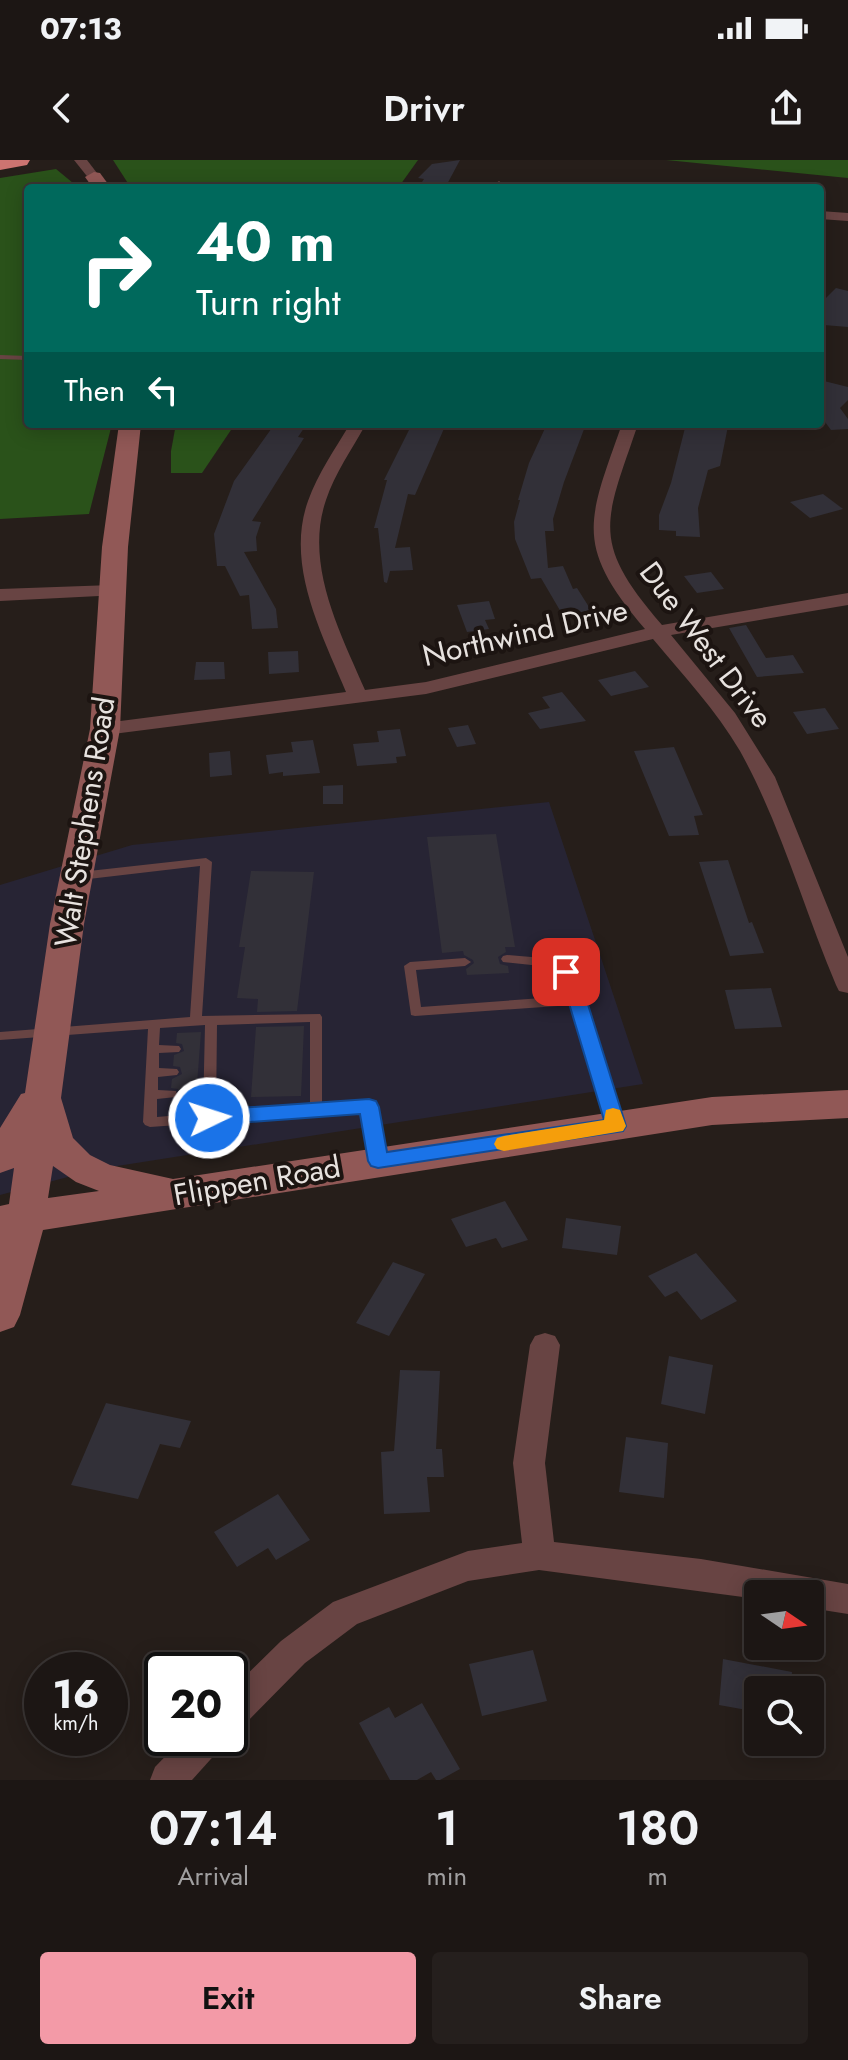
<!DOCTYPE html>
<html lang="en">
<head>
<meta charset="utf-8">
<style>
	body { margin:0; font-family:Jost,sans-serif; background:#251f1d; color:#f1f3f6; height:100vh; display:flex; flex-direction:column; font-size:30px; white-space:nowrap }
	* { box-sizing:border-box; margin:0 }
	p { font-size:26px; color:#a09fa0 }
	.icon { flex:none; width:44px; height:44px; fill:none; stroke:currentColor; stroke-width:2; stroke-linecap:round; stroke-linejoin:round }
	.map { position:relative; height:1620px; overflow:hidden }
	.sheet { display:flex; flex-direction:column; background:#1c1614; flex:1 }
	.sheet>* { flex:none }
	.guide { position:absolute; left:24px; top:24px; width:800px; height:244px; border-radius:8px; box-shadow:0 4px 20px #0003,0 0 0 2px #3a3534; background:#00695c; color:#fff; overflow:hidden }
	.needle { width:52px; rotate:103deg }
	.buttons { position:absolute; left:744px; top:1420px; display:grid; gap:16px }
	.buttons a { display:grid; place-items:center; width:80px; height:80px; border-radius:8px; background:#1c1614; box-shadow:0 4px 20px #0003,0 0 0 2px #3a3534; font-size:40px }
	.speed { position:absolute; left:24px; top:1492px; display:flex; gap:16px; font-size:40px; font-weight:700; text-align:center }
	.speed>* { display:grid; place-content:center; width:104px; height:104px; border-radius:50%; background:#1c1614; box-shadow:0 4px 20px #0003,0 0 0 2px #3a3534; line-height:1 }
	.speed small { font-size:20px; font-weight:400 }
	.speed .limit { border:4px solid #111; border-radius:12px; background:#fff; color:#111 }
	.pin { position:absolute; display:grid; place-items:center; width:68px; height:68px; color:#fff; margin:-34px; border-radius:16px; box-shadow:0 4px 12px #0006 }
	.me { position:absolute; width:88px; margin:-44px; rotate:86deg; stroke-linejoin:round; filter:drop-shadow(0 0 6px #0008) }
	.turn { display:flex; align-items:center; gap:28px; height:168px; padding:0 40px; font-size:36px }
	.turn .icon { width:104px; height:104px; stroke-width:2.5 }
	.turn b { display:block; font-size:56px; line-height:68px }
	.then { display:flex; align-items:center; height:76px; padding:0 40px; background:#0003; gap:16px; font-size:30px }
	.eta { display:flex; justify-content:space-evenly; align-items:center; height:136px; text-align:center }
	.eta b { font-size:48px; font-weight:600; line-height:56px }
	.cta { display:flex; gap:16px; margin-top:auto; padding:16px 40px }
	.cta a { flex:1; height:92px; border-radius:8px; background:#f39aa7; color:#111; font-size:32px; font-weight:600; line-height:92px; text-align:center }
	.cta a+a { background:#251f1d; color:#f1f3f6 }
	.status { display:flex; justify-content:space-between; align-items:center; height:56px; padding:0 40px; background:#1c1614; direction:ltr }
	.status svg { height:22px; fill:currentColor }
	header { display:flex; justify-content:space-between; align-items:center; height:104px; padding:0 40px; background:#1c1614; font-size:36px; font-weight:600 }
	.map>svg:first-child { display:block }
	.commercial { fill:#272434 }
	.green { fill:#2a521a }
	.building { fill:#323038 }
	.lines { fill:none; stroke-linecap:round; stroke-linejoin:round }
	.lane { fill:#684443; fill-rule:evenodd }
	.street { fill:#684443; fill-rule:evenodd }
	.secondary { fill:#915856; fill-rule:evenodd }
	.highway { fill:#cd7471; fill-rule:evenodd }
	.route { fill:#1a73e8; stroke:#114b97; stroke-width:2 }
	.slow { fill:#f59e0b }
	.labels { text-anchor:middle; stroke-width:8; stroke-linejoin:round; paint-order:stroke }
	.street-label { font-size:30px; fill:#e7e2df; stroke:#1c1411 }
</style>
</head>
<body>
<div class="status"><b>07:13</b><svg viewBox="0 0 49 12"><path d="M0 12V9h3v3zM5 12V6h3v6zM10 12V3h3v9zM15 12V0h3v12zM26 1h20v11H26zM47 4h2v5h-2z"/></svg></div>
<header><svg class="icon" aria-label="back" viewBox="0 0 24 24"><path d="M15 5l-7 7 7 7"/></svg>Drivr<svg class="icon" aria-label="share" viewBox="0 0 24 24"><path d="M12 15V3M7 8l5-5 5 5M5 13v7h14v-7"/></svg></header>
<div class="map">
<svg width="848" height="1620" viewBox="0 0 848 1620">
	<rect width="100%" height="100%" fill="#261e1a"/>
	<path class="commercial" d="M 549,642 L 643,924 L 98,1009 L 0,1035 L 0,725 L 132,685 Z"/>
	<g class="green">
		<path d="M 113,0 L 418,0 L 398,28 L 131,28 Z"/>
		<path d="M 666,0 L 848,0 L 848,18 Z"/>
		<path d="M 56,9 L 79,28 L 28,28 L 28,264 L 112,264 L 89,354 L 0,359 L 0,18 Z"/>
		<path d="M 176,264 L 235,264 L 202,313 L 171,313 L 171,291 Z"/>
	</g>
	<g class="building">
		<path d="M 460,0 L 445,28 L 418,28 L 424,19 L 418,18 L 432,4 Z"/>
		<path d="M 836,128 L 848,131 L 848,167 L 824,165 L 820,159 L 820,144 Z"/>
		<path d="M 820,220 L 848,227 L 848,240 L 840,248 L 848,259 L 848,269 L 831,270 L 820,255 Z"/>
		<path d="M 412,264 L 446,264 L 415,335 L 408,334 L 395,388 L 410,387 L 413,410 L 390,411 L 387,423 L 384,422 L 378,368 L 374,368 L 387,320 L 384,320 Z"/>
		<path d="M 547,264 L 586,264 L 564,322 L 553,359 L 554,371 L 545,371 L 548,408 L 563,406 L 573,429 L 577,428 L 594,455 L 565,459 L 541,418 L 531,419 L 515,379 L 514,362 L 520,340 L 518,340 L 529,303 Z"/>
		<path d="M 686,264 L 728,266 L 720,306 L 708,310 L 698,348 L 700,377 L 676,376 L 676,371 L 659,370 L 659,355 L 671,323 Z"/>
		<path d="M 274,265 L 304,268 L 298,277 L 304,278 L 252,361 L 261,362 L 256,377 L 257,391 L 244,392 L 276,449 L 278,468 L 252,469 L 249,435 L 240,436 L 225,406 L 217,406 L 214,374 L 234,321 Z"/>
		<path d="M 823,334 L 843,349 L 810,358 L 790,342 Z"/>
		<path d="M 711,412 L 724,429 L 697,433 L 684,416 Z"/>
		<path d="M 489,441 L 495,459 L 485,460 L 489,469 L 467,472 L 457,445 Z"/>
		<path d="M 746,465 L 766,498 L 793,495 L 804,513 L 757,517 L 729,468 Z"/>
		<path d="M 298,491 L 299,512 L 269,514 L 268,492 Z"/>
		<path d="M 196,502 L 224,502 L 225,519 L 194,520 Z"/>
		<path d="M 635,511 L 649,527 L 611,536 L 598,520 Z"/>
		<path d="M 562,532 L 586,561 L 540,569 L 528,553 L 550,548 L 542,537 Z"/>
		<path d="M 825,548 L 839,569 L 807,574 L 793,552 Z"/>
		<path d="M 468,565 L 476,584 L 457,587 L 448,568 Z"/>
		<path d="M 400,569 L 406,596 L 396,597 L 397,603 L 357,606 L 353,584 L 379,582 L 377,571 Z"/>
		<path d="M 313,580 L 320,613 L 283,616 L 283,612 L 269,614 L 266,595 L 293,592 L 291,582 Z"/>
		<path d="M 674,587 L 703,655 L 694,656 L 699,675 L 669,676 L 634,591 Z"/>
		<path d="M 230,591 L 232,615 L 210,617 L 209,593 Z"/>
		<path d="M 343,625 L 343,644 L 323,644 L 323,626 Z"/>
		<path d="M 496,674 L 515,787 L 505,787 L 506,792 L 498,797 L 500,804 L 508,806 L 509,813 L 467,815 L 466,809 L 474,803 L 473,800 L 464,795 L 463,791 L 442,793 L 427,677 Z"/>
		<path d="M 728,700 L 749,763 L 752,762 L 764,793 L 730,796 L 699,702 Z"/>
		<path d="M 251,711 L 314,712 L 297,851 L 257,852 L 258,839 L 237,838 L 245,787 L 239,787 Z"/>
		<path d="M 771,828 L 782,867 L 735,869 L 725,830 Z"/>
		<path d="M 304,866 L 301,936 L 251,937 L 256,867 Z"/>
		<path d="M 201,872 L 195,951 L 169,953 L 170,941 L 176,940 L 180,935 L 178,929 L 171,928 L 172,919 L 182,914 L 180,907 L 173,906 L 174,895 L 184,891 L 182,884 L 176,883 L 177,873 Z"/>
		<path d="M 505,1041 L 528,1080 L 502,1088 L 496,1078 L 466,1087 L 451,1059 Z"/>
		<path d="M 566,1058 L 621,1066 L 617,1095 L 562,1088 Z"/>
		<path d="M 696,1093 L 737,1141 L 701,1160 L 677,1131 L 665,1137 L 648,1116 Z"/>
		<path d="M 393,1102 L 425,1114 L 389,1176 L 356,1163 Z"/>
		<path d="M 669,1196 L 713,1205 L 705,1254 L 661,1244 Z"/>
		<path d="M 400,1210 L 440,1211 L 436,1289 L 442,1289 L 444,1317 L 427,1317 L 430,1352 L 384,1354 L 381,1292 L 394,1291 Z"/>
		<path d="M 106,1243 L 191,1261 L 180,1288 L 160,1284 L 138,1339 L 71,1325 Z"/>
		<path d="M 626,1277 L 668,1283 L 664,1338 L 619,1332 Z"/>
		<path d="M 278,1334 L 310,1380 L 276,1400 L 268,1388 L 237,1407 L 214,1372 Z"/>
		<path d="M 533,1490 L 547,1541 L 482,1556 L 469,1504 Z"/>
		<path d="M 723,1499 L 792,1512 L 791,1530 L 758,1530 L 758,1552 L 719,1545 Z"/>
		<path d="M 422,1543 L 460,1609 L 440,1620 L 436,1620 L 431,1612 L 417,1620 L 390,1620 L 359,1563 L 389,1547 L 395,1558 Z"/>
	</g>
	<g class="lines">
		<g class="lane">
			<path d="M 499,21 L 508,28 L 501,28 L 496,23 Z"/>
			<path d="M 0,195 L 28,196 L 28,200 L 0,199 Z"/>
			<path d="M 206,698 L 212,702 L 202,856 L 320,854 L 322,857 L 322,945 L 369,942 L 374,944 L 385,1001 L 383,1005 L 373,1005 L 371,1001 L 363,952 L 150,967 L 145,965 L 143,962 L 148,869 L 0,880 L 0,872 L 190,857 L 200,706 L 80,720 L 74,716 L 80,712 ZM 310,862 L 310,946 L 216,952 L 217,865 ZM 205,865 L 203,953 L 157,957 L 157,939 L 176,937 L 177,934 L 176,931 L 158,930 L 158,917 L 177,915 L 179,912 L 177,909 L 159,908 L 159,893 L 179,892 L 181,889 L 179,886 L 159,885 L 160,868 Z"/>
			<path d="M 507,795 L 543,798 L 570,809 L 583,840 L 623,966 L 621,969 L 611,969 L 609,966 L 572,845 L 415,856 L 411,855 L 404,806 L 410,802 L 465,798 L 471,802 L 465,806 L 416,810 L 421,847 L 569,836 L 561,815 L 541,806 L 503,802 L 501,799 L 503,796 Z"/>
		</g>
		<g class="street">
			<path d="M 74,0 L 87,0 L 100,17 L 98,20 L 90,20 Z"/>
			<path d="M 820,51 L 848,53 L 848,61 L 820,59 Z"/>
			<path d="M 350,264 L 366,264 C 352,289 335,313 326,340 C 304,404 340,472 365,530 L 426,522 L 645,469 C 573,385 588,361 622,264 L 638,264 C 605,362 589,381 662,465 L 848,433 L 848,445 L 671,475 L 735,553 L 775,617 L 848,797 L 848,833 L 839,831 L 836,825 C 803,747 781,665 740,591 C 716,550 683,515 653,479 L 426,534 L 105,575 L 98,573 L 95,569 L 105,563 L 346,532 C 322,474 285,405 308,341 C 318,313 335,289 350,264 Z"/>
			<path d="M 112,425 L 119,427 L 121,431 L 119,435 L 0,441 L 0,429 Z"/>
			<path d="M 545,1173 L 555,1176 L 560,1185 L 545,1303 L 554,1382 L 701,1399 L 848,1424 L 848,1454 L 810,1448 L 810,1434 L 758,1434 L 758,1439 L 539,1410 L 468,1421 L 357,1464 L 305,1503 L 242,1567 L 230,1572 L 230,1531 L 281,1481 L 333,1442 L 468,1391 L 522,1383 L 513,1303 L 530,1185 L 535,1176 Z"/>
			<path d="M 183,1578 L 224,1578 L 219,1590 L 192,1620 L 150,1620 L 155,1607 Z"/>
		</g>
		<g class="secondary">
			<path d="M 94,12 L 100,13 L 111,28 L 93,28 L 85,17 Z"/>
			<path d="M 119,264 L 141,264 L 128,387 L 120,569 L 84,764 L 61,938 L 73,978 L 90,995 L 110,1005 L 173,1019 L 712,937 L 848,930 L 848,958 L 712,965 L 43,1070 L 20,1155 L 14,1167 L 0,1172 L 0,1046 L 9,1044 L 14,1008 L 0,1013 L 0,968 L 21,934 L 25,933 L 50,764 L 90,569 L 102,387 ZM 53,1006 L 76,1022 L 99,1031 L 48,1038 Z"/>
		</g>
		<path class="highway" d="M 0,0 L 30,0 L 27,5 L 0,10 Z"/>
	</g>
	<path class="route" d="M 566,806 L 572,808 L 580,819 L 626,966 L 623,971 L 378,1008 L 371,1006 L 368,1001 L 360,954 L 209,965 L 202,963 L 199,958 L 202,953 L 209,950 L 369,939 L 376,941 L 379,947 L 387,992 L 604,960 L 562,820 L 557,812 Z"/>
	<path class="slow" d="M 613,948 L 620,950 L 626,966 L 623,971 L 504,991 L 497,989 L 494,984 L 497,978 L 504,976 L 604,960 L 606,950 Z"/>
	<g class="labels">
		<g class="street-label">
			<text transform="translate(525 473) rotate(-13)" y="10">Northwind Drive</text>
			<text transform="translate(706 485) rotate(53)" y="10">Due West Drive</text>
			<text transform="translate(85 662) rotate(-81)" y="10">Walt Stephens Road</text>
			<text transform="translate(257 1021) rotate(-10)" y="10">Flippen Road</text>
		</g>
	</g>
</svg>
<div class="buttons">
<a><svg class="needle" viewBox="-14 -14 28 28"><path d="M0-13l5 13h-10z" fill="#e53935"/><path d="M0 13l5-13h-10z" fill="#a09fa0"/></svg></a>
<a><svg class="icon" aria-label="search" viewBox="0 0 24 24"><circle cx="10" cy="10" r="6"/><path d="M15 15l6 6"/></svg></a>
</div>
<div class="speed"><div>16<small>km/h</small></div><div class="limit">20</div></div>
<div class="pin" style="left:566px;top:812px;background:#d93025"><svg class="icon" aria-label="arrive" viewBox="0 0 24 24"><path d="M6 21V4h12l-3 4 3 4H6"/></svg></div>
<svg class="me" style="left:209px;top:958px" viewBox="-20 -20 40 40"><circle r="17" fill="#1a73e8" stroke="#fff" stroke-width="3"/><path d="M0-11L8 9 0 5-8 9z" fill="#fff"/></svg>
<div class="guide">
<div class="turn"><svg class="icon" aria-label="right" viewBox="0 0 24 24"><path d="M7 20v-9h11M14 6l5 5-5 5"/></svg><div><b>40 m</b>Turn right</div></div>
<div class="then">Then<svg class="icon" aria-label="left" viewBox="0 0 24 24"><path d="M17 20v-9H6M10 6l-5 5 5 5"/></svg></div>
</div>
</div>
<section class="sheet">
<div class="eta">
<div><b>07:14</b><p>Arrival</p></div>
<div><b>1</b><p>min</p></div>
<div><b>180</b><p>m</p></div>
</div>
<div class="cta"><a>Exit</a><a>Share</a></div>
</section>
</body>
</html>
